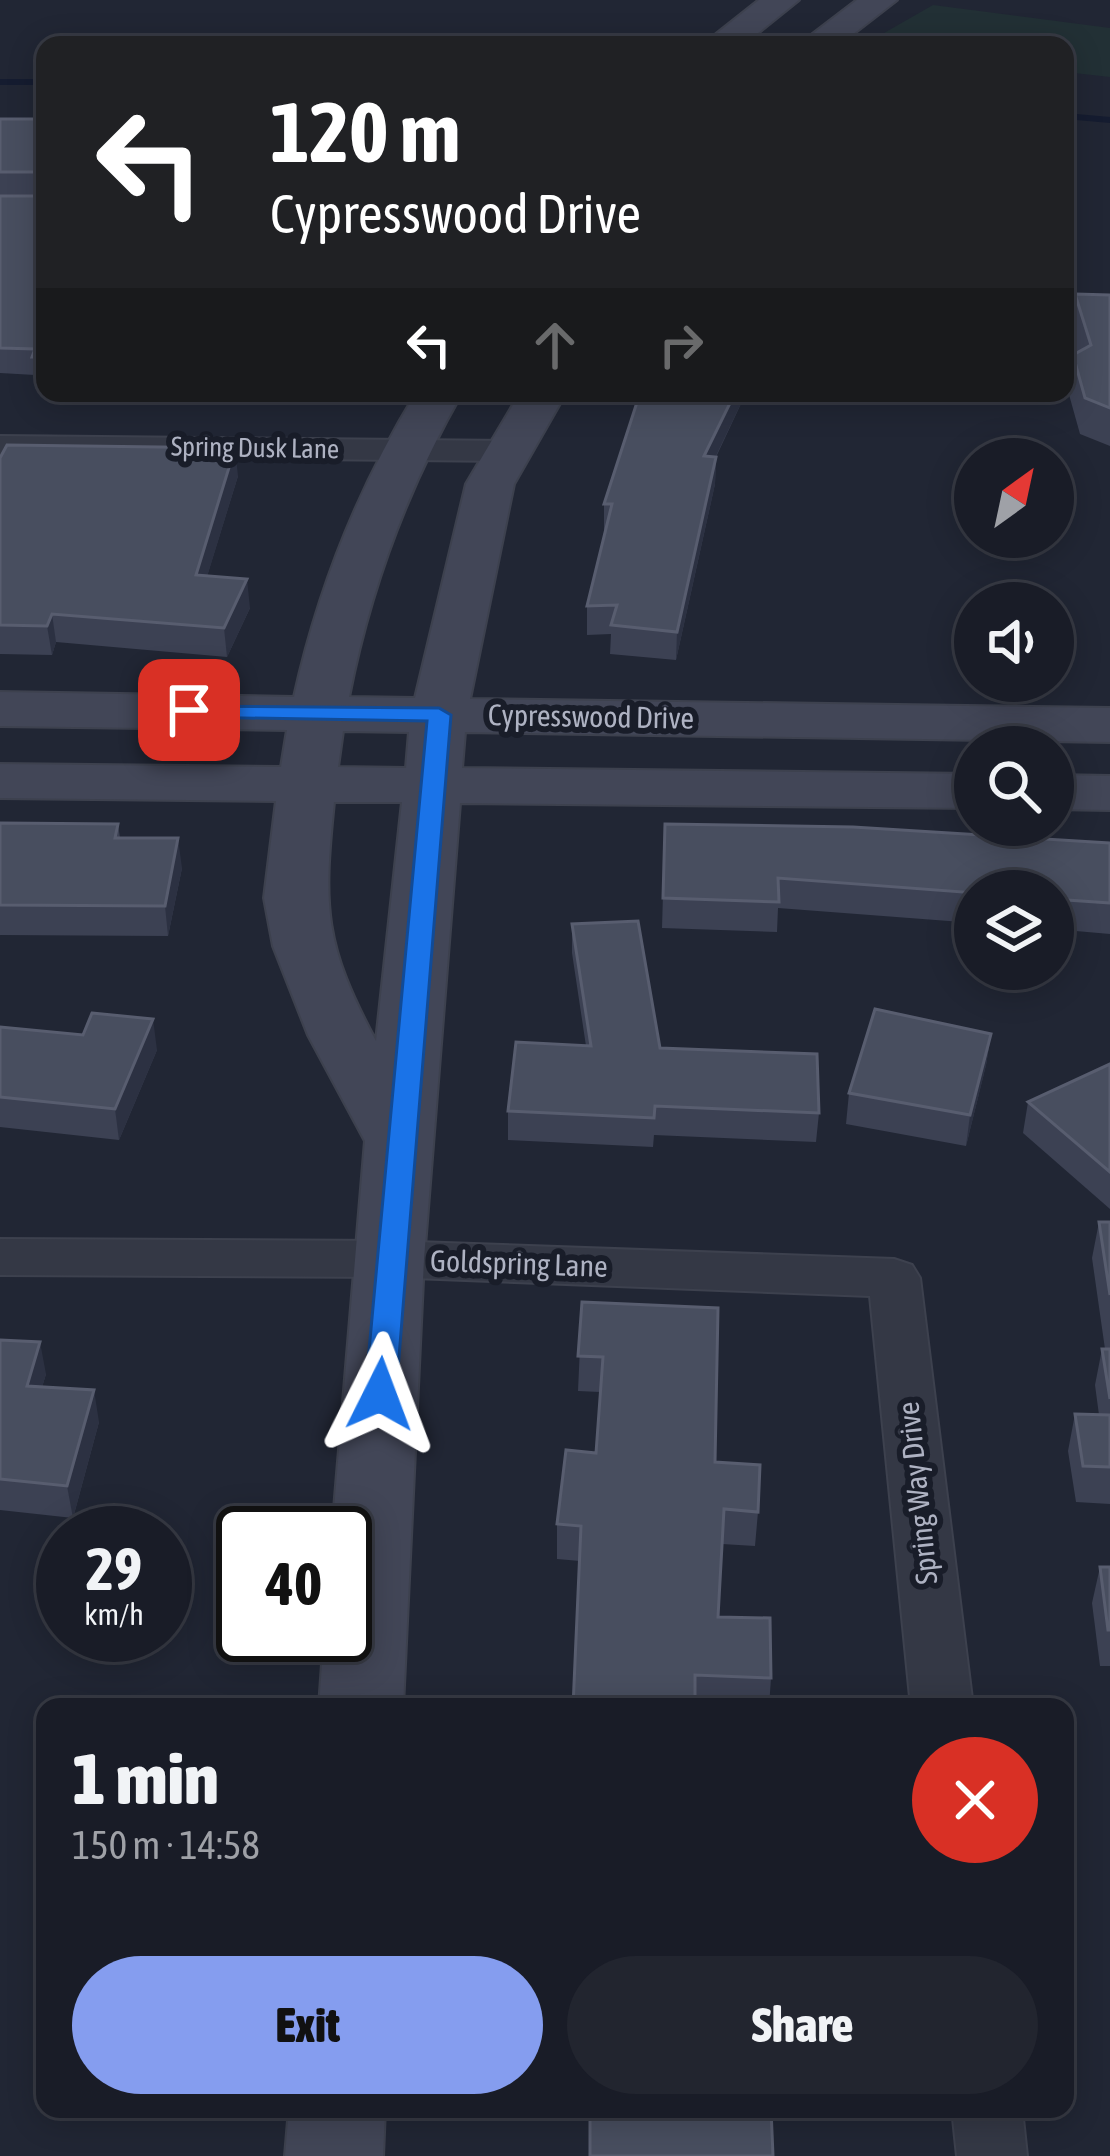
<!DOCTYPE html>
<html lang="en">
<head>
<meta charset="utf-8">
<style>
	body { margin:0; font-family:"Asap Condensed",sans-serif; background:#22252f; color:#f1f3f6; height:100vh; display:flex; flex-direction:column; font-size:45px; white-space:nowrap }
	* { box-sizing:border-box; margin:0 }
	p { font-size:39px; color:#9fa1a7 }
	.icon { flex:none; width:66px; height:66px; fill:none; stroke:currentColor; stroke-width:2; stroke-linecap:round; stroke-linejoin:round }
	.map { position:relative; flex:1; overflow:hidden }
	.panel { position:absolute; left:36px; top:1698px; width:1038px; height:420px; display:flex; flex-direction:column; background:#191c27; border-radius:24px; box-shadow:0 6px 30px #0003,0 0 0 3px #373a44 }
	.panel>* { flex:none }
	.top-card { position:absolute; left:36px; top:36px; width:1038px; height:366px; border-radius:24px; box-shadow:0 6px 30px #0003,0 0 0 3px #373a44; background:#202124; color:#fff; overflow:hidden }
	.needle { width:78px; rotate:33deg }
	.tools { position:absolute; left:954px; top:438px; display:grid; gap:24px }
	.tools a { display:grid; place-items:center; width:120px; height:120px; border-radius:50%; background:#191c27; box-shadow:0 6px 30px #0003,0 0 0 3px #373a44; font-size:60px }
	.speed { position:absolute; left:36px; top:1506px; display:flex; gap:24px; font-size:60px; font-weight:700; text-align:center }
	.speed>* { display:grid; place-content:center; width:156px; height:156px; border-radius:50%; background:#191c27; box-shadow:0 6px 30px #0003,0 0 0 3px #373a44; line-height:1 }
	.speed small { font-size:30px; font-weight:400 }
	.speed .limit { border:6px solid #111; border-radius:18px; background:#fff; color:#111 }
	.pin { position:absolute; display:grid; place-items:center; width:102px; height:102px; color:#fff; margin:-51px; border-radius:24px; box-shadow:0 6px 18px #0006 }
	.me { position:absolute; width:132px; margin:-66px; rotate:3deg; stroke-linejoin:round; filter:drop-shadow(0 0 9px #0008) }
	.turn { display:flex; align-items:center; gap:42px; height:252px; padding:0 36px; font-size:54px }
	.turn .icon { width:156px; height:156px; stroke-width:2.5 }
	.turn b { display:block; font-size:84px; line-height:102px }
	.lanes { display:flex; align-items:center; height:114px; padding:0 36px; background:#0003; justify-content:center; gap:60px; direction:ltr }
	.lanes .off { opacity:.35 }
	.round { display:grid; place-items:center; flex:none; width:126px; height:126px; border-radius:63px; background:#22252f }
	.headline { display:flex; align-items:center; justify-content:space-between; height:204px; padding:0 36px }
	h1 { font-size:72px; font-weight:800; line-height:90px }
	.cta { display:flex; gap:24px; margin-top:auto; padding:24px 36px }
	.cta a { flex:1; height:138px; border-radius:72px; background:#859def; color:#111; font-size:48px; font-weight:800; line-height:138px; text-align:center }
	.cta a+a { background:#22252f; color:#f1f3f6 }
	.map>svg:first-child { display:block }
	.green { fill:#223035 }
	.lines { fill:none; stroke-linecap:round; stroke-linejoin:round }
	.stream { fill:#151c30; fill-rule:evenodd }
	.street-casing { stroke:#3d414e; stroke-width:4 }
	.secondary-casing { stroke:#3d414e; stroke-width:4 }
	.street { fill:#343845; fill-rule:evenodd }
	.secondary { fill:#424657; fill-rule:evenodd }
	.wall { fill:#3c4153 }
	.shaded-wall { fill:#2c3142 }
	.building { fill:#484e5f; stroke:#585d6f; stroke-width:3 }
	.route { fill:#1a73e8; stroke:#114b97; stroke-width:3 }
	.labels { text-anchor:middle; stroke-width:12; stroke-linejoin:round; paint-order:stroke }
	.far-street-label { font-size:27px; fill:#aeb2c2; stroke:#191d29 }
	.street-label { font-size:30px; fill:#aeb2c2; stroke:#191d29 }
</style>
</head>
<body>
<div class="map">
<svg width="1110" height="2156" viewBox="0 0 1110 2156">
	<rect width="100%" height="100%" fill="#212634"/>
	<path class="green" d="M 933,5 L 1110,28 L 1110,77 L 1065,72 L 1065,45 L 863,45 Z"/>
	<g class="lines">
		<g class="stream">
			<rect x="0" y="79" width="45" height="6"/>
			<path d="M 1065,113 L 1110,117 L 1110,123 L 1065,119 Z"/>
		</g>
		<defs>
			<g id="street">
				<path d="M 0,436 L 510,441 L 527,451 L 510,461 L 0,456 Z"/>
				<path d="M 0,1239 L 388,1241 L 894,1259 L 912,1265 L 920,1278 L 973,1707 L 911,1707 L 870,1296 L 388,1277 L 0,1275 Z"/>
				<path d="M 952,2109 L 1022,2109 L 1027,2156 L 957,2156 Z"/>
			</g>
			<g id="secondary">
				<path d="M 759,0 L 799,0 L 743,45 L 702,45 Z"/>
				<path d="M 857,0 L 897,0 L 839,45 L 798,45 Z"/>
				<path d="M 416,393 L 462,393 C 407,489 370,589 349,697 L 415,698 L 466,484 L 520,393 L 566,393 L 514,484 L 470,699 L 1110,708 L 1110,742 L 465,732 L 462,768 L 975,774 L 975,808 L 460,803 L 424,1259 L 403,1707 L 319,1707 L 324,1635 L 345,1635 L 345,1533 L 332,1533 L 365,1141 L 308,1035 L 273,946 L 264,898 L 276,801 L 0,798 L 0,764 L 281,767 L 287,730 L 0,726 L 0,692 L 294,697 C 318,588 358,488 416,393 ZM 343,731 L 409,732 L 406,768 L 338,767 ZM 334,802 L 402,802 L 376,1041 C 324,944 323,909 334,802 Z"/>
				<path d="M 1053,775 L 1110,776 L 1110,810 L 1053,809 Z"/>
				<path d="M 289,2109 L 385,2109 L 383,2156 L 285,2156 Z"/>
			</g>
		</defs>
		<use href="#street" class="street-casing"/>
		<use href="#secondary" class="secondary-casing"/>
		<use href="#street" class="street"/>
		<use href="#secondary" class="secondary"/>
	</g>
	<g class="wall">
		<path d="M 0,119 L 45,119 L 45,383 L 36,383 L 35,375 L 0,373 Z"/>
		<path d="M 1075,294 L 1110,295 L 1110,446 L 1080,434 L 1068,391 L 1073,355 L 1077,353 L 1070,329 Z"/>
		<path d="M 640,393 L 746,393 L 716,457 L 715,484 L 676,660 L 610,654 L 611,634 L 587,635 L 587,606 L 606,531 L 604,531 L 604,504 Z"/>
		<path d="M 0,458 L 238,476 L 207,576 L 250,608 L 227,657 L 56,642 L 52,655 L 0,654 Z"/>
		<path d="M 0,823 L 118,824 L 120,838 L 182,868 L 168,936 L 0,935 Z"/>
		<path d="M 665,824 L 1110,843 L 1110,934 L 1053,929 L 1053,891 L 975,891 L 975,923 L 778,908 L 777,932 L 662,928 Z"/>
		<path d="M 572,924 L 660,1048 L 819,1113 L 816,1142 L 654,1135 L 653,1147 L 508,1140 L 508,1111 L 586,1046 L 572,953 Z"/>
		<path d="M 0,1027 L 157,1050 L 119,1140 L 0,1127 Z"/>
		<path d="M 991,1034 L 986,1065 L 966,1146 L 846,1124 L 849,1093 Z"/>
		<path d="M 1110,1064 L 1110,1209 L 1023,1133 L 1028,1102 Z"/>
		<path d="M 1099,1222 L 1110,1222 L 1110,1504 L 1076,1502 L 1068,1451 L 1075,1414 L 1099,1415 L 1095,1385 L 1102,1349 L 1105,1349 L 1092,1258 Z"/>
		<path d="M 582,1302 L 758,1512 L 755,1546 L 722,1544 L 718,1617 L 771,1678 L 769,1707 L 573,1707 L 580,1561 L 557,1559 L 557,1524 L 596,1453 L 600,1392 L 578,1391 Z"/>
		<path d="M 0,1340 L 46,1374 L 42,1387 L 99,1422 L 73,1518 L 0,1510 Z"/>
		<path d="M 1100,1567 L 1110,1567 L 1110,1666 L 1100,1666 L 1092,1603 Z"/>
	</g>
	<g class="shaded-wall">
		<path d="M 735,393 L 746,393 L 703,483 L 704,456 Z"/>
		<path d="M 235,448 L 238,476 L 199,603 L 196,575 Z"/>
		<path d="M 716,457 L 715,484 L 676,660 L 677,632 Z"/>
		<path d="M 247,579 L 250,608 L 227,657 L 224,628 Z"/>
		<path d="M 52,614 L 56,642 L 52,655 L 47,626 Z"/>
		<path d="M 178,838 L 182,868 L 168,936 L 165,906 Z"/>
		<path d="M 153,1019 L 157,1050 L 119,1140 L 115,1109 Z"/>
		<path d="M 991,1034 L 986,1065 L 966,1146 L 970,1115 Z"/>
		<path d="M 40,1342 L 46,1374 L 33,1417 L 27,1386 Z"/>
		<path d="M 94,1390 L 99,1422 L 73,1518 L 67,1486 Z"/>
	</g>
	<g class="building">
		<rect x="0" y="119" width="45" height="53"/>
		<path d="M 45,184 L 45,357 L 32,357 L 35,349 L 0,348 L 0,196 L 45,196 Z"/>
		<path d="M 1075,294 L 1110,295 L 1110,408 L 1085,398 L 1073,355 L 1091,345 Z"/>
		<path d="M 640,393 L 735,393 L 704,456 L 716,457 L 677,632 L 611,625 L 617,605 L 587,606 L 612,504 L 604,504 Z"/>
		<path d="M 7,445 L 235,448 L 196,575 L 247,579 L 224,628 L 52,614 L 47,626 L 0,625 L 0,458 Z"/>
		<path d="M 0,823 L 118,824 L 115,838 L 178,838 L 165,906 L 0,905 Z"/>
		<path d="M 665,824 L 853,827 L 1110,843 L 1110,903 L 1053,899 L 1053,891 L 975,891 L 975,893 L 778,878 L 779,902 L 663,898 Z"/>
		<path d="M 638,921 L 660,1048 L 817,1054 L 819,1113 L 655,1106 L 654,1118 L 508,1111 L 516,1042 L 591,1046 L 572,924 Z"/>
		<path d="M 875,1009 L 991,1034 L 970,1115 L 849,1093 Z"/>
		<path d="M 92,1013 L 153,1019 L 115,1109 L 0,1097 L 0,1027 L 83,1035 Z"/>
		<path d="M 1110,1064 L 1110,1172 L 1028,1102 Z"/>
		<path d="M 1099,1222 L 1110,1222 L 1110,1295 Z"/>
		<path d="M 582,1302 L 718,1308 L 715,1462 L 760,1465 L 758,1512 L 724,1509 L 718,1617 L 770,1618 L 771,1678 L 695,1675 L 695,1707 L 573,1707 L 581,1526 L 557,1524 L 566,1450 L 596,1453 L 603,1357 L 578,1356 Z"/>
		<path d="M 0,1340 L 40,1342 L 27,1386 L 94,1390 L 67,1486 L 0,1479 Z"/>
		<path d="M 1102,1349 L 1110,1349 L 1110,1399 Z"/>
		<path d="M 1075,1414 L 1110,1415 L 1110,1467 L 1083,1466 Z"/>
		<path d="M 1100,1567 L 1110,1567 L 1110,1630 L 1108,1630 Z"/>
		<path d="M 590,2109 L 771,2109 L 773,2156 L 590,2156 Z"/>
	</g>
	<path class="route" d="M 181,706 L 439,708 L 451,715 L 396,1394 L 380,1405 L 365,1394 L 427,721 L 189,717 L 181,715 Z"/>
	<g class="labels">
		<g class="far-street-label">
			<text transform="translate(255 448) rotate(1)" y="9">Spring Dusk Lane</text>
		</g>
		<g class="street-label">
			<text transform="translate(591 717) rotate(1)" y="10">Cypresswood Drive</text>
			<text transform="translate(519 1264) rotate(2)" y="10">Goldspring Lane</text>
			<text transform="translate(918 1493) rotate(-96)" y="10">Spring Way Drive</text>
		</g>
	</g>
</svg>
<div class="tools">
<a><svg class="needle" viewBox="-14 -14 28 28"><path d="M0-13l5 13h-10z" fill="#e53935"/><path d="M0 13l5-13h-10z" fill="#9fa1a7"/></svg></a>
<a><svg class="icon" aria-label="sound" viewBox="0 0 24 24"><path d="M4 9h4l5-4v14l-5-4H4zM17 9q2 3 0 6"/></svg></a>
<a><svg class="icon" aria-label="search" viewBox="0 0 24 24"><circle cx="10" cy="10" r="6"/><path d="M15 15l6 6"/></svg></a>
<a><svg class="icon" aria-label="layers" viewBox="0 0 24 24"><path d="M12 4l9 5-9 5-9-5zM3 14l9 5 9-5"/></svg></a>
</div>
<div class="speed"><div>29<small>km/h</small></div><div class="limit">40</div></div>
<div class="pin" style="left:189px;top:710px;background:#d93025"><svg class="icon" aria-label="arrive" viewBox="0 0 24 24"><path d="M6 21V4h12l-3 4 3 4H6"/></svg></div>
<svg class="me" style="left:380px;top:1394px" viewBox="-20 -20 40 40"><path d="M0-17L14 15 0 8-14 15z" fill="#1a73e8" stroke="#fff" stroke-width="4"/></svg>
<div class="top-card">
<div class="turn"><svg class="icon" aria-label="left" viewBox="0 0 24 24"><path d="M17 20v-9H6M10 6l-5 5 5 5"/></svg><div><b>120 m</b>Cypresswood Drive</div></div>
<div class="lanes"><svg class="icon" aria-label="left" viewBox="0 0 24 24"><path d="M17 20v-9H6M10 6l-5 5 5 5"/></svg><svg class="icon off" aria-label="ahead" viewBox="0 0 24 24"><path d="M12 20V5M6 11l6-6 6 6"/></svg><svg class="icon off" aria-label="right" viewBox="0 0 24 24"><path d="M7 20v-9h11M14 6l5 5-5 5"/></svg></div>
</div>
<section class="panel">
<div class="headline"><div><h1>1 min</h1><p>150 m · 14:58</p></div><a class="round" style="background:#d93025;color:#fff"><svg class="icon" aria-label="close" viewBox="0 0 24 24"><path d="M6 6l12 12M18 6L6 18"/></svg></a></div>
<div class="cta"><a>Exit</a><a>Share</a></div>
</section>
</div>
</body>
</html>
